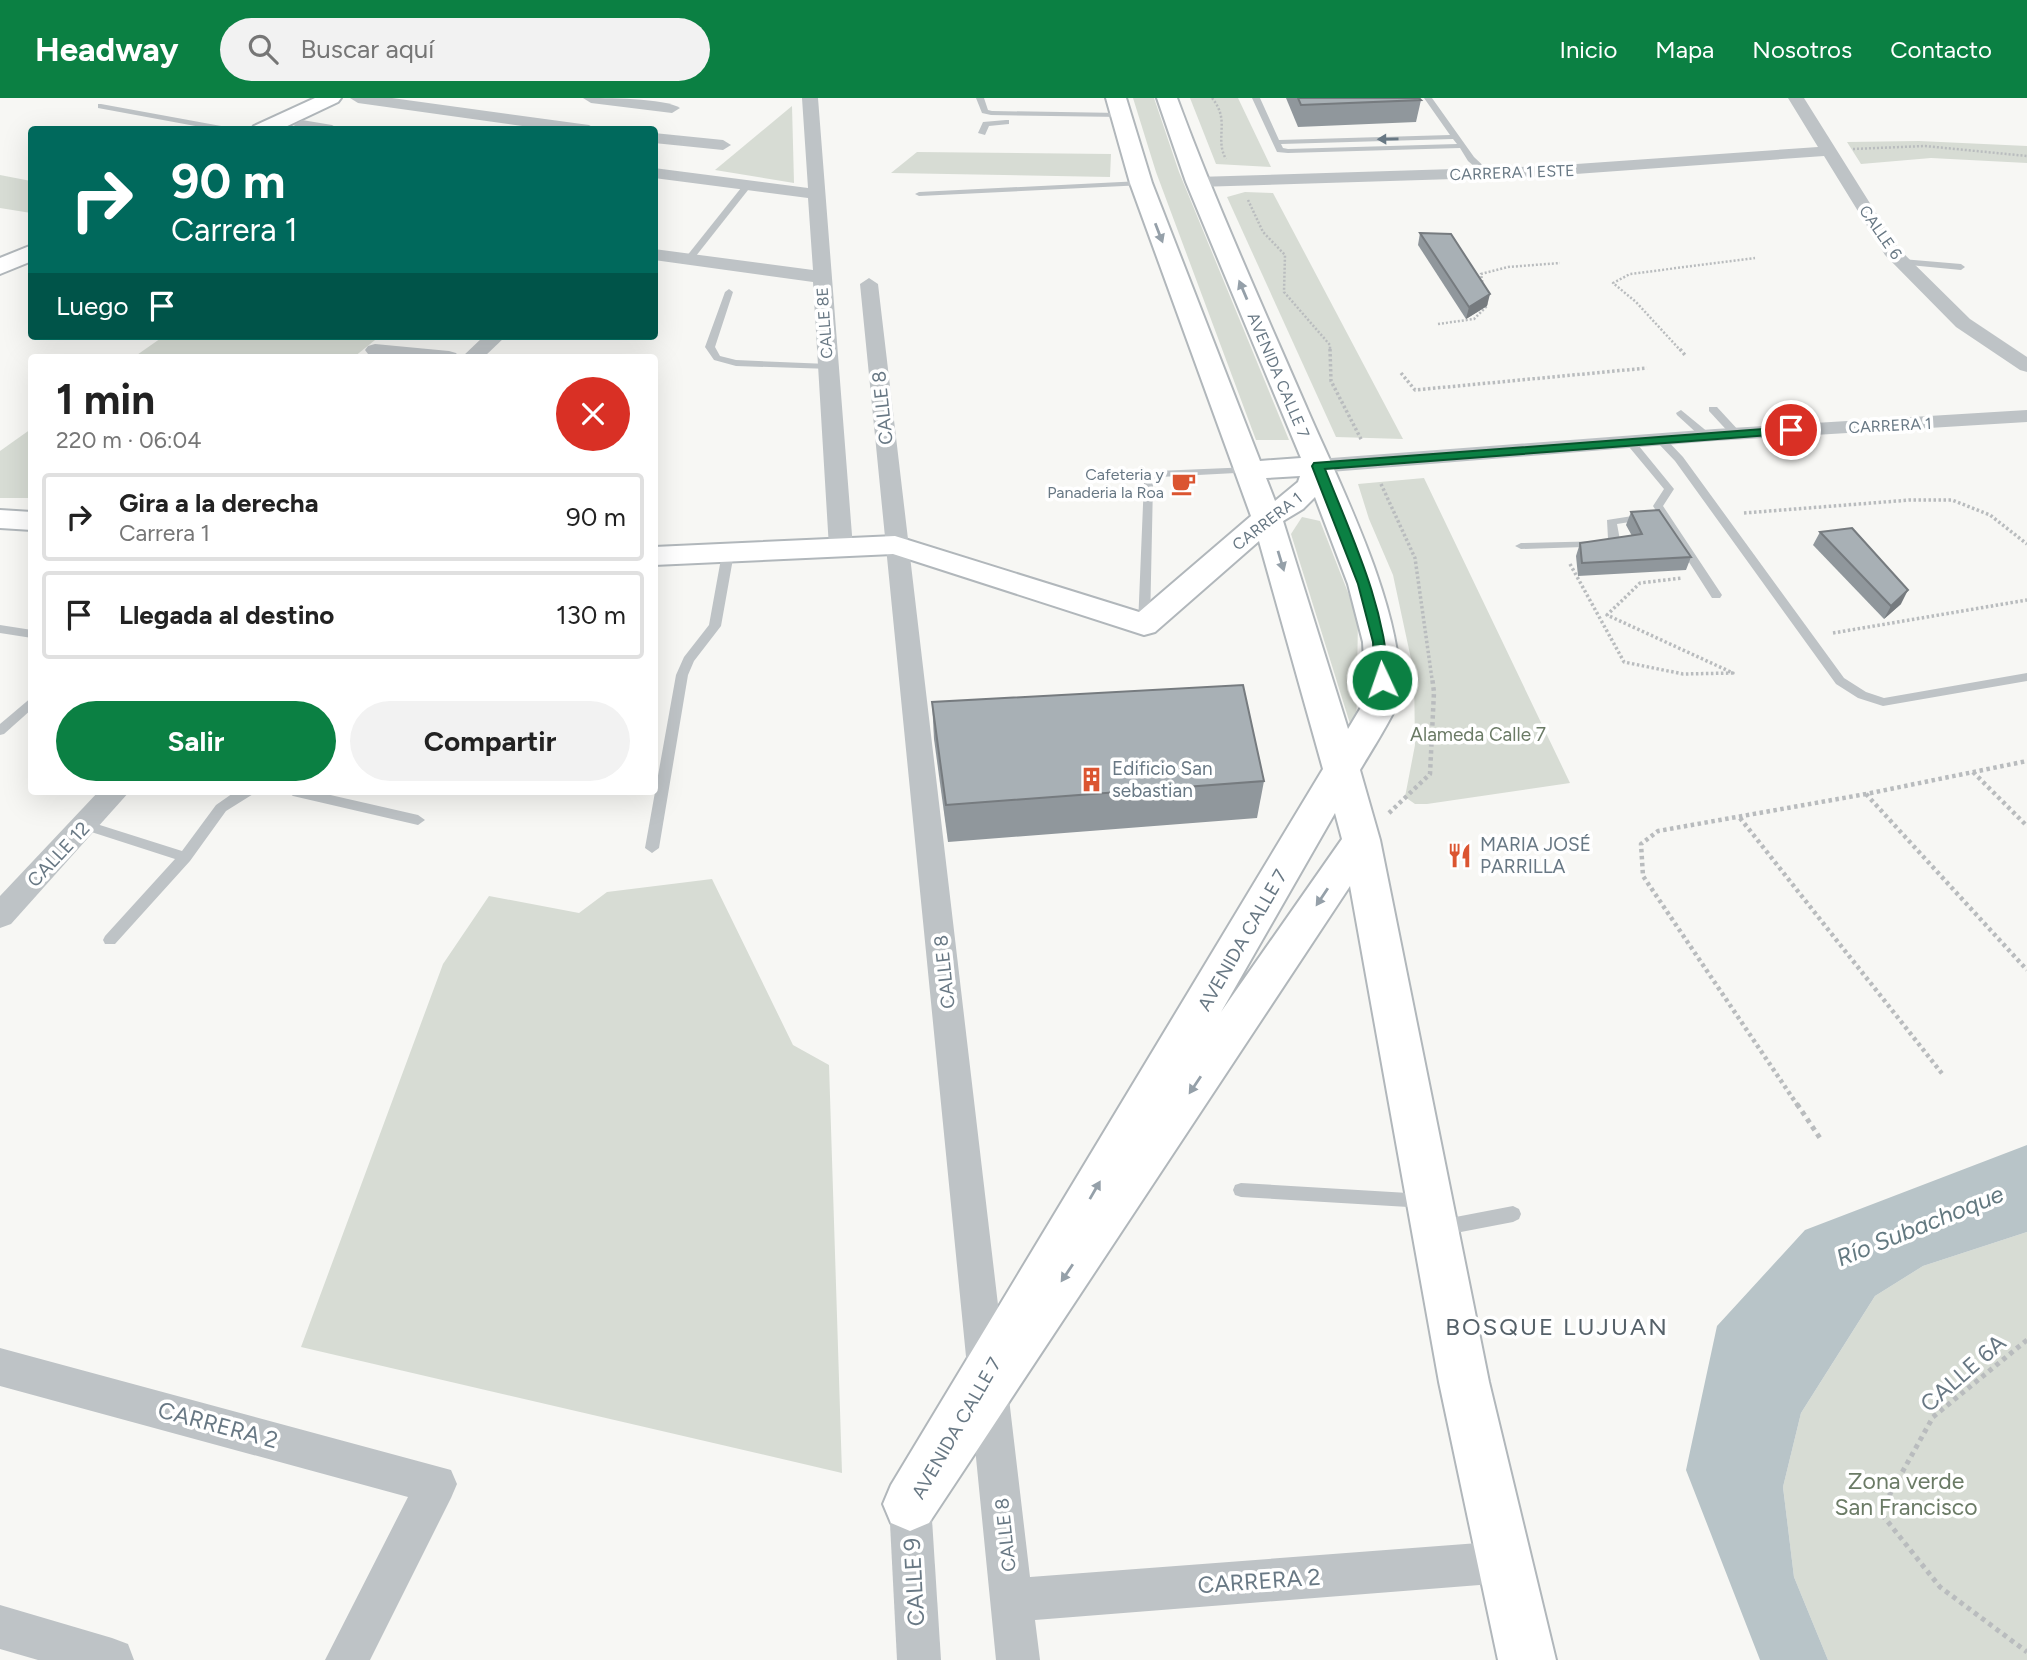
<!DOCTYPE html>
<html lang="es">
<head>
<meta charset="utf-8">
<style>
	body { margin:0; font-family:Figtree,sans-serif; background:#f2f2f2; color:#222; height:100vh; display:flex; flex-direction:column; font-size:26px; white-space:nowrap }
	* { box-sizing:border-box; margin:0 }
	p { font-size:23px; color:#767676 }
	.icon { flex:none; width:38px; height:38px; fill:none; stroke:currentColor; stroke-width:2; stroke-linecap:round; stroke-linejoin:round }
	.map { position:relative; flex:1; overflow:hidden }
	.panel { position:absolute; left:28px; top:256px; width:630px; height:441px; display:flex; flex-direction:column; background:#fff; border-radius:7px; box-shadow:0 7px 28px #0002 }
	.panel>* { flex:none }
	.hud { position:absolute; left:28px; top:28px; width:630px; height:214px; border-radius:7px; box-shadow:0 7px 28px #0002; background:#00695c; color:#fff; overflow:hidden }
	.pin { position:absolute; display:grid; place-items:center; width:60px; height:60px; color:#fff; margin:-30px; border:4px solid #fff; border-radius:50%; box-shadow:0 2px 7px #0007 }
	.me { position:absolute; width:77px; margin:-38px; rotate:357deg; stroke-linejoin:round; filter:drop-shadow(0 0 5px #0008) }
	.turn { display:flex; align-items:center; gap:24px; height:147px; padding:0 28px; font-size:32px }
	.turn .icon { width:91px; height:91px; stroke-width:2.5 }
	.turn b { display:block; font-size:49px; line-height:60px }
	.then { display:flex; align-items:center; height:66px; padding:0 28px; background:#0003; gap:14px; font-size:26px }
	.round { display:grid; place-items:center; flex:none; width:74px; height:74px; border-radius:37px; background:#f2f2f2 }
	.headline { display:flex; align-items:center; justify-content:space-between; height:119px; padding:0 28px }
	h1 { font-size:42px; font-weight:700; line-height:52px }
	.primary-button { display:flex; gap:14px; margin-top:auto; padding:14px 28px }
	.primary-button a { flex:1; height:80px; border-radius:42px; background:#0b8043; color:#fff; font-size:28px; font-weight:700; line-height:80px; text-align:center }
	.primary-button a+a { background:#f2f2f2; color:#222 }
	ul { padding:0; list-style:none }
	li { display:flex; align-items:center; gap:21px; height:88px; margin:0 14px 10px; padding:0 14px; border:4px solid #e0e0e0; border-radius:7px }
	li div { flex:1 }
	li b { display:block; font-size:26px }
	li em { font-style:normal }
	header { display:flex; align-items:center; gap:42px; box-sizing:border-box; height:98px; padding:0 35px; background:#0b8043; color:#fff }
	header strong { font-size:33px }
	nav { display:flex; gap:38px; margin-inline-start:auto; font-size:24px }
	.search { width:490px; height:63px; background:#f2f2f2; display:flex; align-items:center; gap:18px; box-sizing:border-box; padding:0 24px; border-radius:38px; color:#767676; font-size:26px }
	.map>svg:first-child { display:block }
	.green { fill:#d7dcd4 }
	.water { fill:#b8c4c8 }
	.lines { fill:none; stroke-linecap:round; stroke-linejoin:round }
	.secondary-casing { stroke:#b1b7bb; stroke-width:4 }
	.path-far3 { stroke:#b9bcbe; stroke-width:2.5; stroke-dasharray:2 2; stroke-linecap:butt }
	.path-far2 { stroke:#b9bcbe; stroke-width:3.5; stroke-dasharray:2.5 2.5; stroke-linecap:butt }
	.path-far1 { stroke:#b9bcbe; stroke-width:4.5; stroke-dasharray:3.5 3.5; stroke-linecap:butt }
	.path { stroke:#b9bcbe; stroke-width:5; stroke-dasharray:4.5 4.5; stroke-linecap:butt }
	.lane { fill:#bec3c6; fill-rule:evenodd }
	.street { fill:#bec3c6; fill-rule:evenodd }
	.secondary { fill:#fff; fill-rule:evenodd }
	.wall { fill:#90979c }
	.shaded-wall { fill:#767b7f }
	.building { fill:#a8b0b5; stroke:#767b7f; stroke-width:2 }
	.oneway { fill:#687884 }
	.oneway2 { fill:#95a0a9 }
	.route { fill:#0b8043; stroke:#07532c; stroke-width:2 }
	.labels { text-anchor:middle; stroke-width:7; stroke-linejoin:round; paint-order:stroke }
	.far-street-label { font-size:16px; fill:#687884; stroke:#fff }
	.far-poi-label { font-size:16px; fill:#687884; stroke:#fff; text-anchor:end }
	.street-label { font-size:19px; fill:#687884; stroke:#fff }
	.park-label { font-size:19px; fill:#6b7b66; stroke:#fff }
	.poi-label { font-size:19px; fill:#687884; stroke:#fff; text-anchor:start }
	.near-street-label { font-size:23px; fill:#687884; stroke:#fff }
	.near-park-label { font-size:23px; fill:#6b7b66; stroke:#fff }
	.near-water-label { font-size:24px; font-style:italic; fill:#637980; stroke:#fff }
	.near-neighbourhood-label { font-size:24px; letter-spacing:2px; fill:#556169; stroke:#fff }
</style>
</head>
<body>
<header>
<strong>Headway</strong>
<div class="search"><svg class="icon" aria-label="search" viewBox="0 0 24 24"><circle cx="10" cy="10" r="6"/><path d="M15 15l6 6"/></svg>Buscar aquí</div>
<nav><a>Inicio</a><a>Mapa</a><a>Nosotros</a><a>Contacto</a></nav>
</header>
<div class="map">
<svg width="2027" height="1562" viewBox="0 0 2027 1562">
	<rect width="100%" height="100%" fill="#f7f7f4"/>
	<g class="green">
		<path d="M 1133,0 L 1154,0 L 1179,74 L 1289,342 L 1256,342 L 1156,74 Z"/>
		<path d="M 1190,0 L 1238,0 L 1271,69 L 1216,66 Z"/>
		<path d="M 792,8 L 794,85 L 715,72 Z"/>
		<path d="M 1919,43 L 2027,48 L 2027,65 L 1931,60 L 1861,66 L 1847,44 Z"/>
		<path d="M 917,54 L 1111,56 L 1110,79 L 891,75 Z"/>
		<path d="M 0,77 L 31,83 L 31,115 L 0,110 Z"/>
		<path d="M 1245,94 L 1273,95 L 1403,341 L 1336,339 L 1227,99 Z"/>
		<path d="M 164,238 L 380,238 L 354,259 L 134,259 Z"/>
		<path d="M 31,331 L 31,400 L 0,400 L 0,353 Z"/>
		<path d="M 1424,380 L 1570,685 L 1427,706 L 1415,706 L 1405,699 L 1415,647 L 1414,575 L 1393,477 L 1369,421 L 1358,386 Z"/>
		<path d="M 1302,419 L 1320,423 L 1358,520 L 1356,645 L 1291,436 Z"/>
		<path d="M 712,781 L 793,947 L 829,967 L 842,1375 L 301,1249 L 443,866 L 489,798 L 579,815 L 607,794 Z"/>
		<path d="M 2027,1134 L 2027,1562 L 1828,1562 L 1794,1479 L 1783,1389 L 1801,1315 L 1875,1198 L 1923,1168 Z"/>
	</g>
	<path class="water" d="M 2027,1047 L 2027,1134 L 1923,1168 L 1875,1198 L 1801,1315 L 1783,1389 L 1794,1479 L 1828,1562 L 1760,1562 L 1686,1372 L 1717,1228 L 1805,1132 Z"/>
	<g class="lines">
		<defs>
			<g id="secondary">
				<path d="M 315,0 L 341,0 L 338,4 L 279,32 L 251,32 L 254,28 Z"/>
				<path d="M 1106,0 L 1126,0 L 1152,85 L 1260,363 L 1301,360 L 1186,84 L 1157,0 L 1177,0 C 1216,106 1263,209 1308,313 C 1342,391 1404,513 1400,598 C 1399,610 1368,658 1360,672 L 1380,742 L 1489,1284 L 1556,1562 L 1498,1562 L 1439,1284 L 1350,788 L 929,1425 L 910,1433 L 891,1425 L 883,1406 L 891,1387 L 1323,671 L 1259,443 L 1155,534 L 1144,537 L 893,456 L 654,467 L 654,449 L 895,438 L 1139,514 L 1251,418 L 1130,85 ZM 1300,378 L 1298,384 L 1275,403 L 1266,380 ZM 1315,399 L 1348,486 L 1363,544 L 1366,601 L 1348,631 L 1283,423 L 1303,411 ZM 1335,715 L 1342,741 L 1221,914 Z"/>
				<path d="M 32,147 L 32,163 L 0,176 L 0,160 Z"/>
				<path d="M 0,412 L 32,414 L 32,432 L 0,430 Z"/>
			</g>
		</defs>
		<use href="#secondary" class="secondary-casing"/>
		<g class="path-far3">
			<path d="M 1212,0 C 1231,23 1214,40 1226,61"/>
			<path d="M 1853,51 L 1925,48 L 2027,58"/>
			<path d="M 1248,102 L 1263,134 L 1285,157 L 1284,194 L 1330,247 L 1330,253"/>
			<path d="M 1483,188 L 1481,176 L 1508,169 L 1560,165"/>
			<path d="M 1438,226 L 1474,221 L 1487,208 L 1486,204"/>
			<path d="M 1681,253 L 1636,204 L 1613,185 L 1630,176 L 1755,160"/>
		</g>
		<g class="path-far2">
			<path d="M 1330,251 L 1331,283 L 1362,343"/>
			<path d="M 1680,251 L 1685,257"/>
			<path d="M 1401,275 L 1415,292 L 1647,270"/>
			<path d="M 1381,386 L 1415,460 L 1432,581"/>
			<path d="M 1744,415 L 1910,402 L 1952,402 L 1990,417 L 2027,446"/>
			<path d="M 1570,466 L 1624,564 L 1683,576 L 1733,575 L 1607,517 L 1640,485 L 1682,480"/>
			<path d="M 1833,535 L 2027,502"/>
		</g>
		<g class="path-far1">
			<path d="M 1973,674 L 2027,728"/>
			<path d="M 1866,696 L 2027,872"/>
			<path d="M 1389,715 L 1430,676 L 1434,594 L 1432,579"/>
			<path d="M 1740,720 L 1944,978"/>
			<path d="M 1798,1008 L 1643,778 L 1641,746 L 1658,733 L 1866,696 L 2027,663"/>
		</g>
		<g class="path">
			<path d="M 1797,1006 L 1820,1040"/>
			<path d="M 2027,1242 L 1933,1319 L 1880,1414 L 1940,1489 L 2027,1554"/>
		</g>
		<g class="lane">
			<path d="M 976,0 L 984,0 L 988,12 L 992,13 L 1121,15 L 1125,17 L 1121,19 L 991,17 L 982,15 Z"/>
			<path d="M 1252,0 L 1260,0 L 1279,42 L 1450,37 L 1424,0 L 1432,0 L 1474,59 L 1491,75 L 1484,77 L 1468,63 L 1460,50 L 1288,55 L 1277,54 ZM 1453,41 L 1457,46 L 1288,51 L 1283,50 L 1281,46 Z"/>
			<path d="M 101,6 L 232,30 L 235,32 L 217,32 L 98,10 L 98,6 Z"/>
			<path d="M 1006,22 L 1009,22 L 1009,26 L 989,28 L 985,37 L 978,35 L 983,24 Z"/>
			<path d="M 1141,83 L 1145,85 L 1144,87 L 919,98 L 915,96 L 919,94 Z"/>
			<path d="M 745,85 L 752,87 L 692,163 L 686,163 L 686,159 Z"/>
			<path d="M 1902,161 L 1961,166 L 1965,169 L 1961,172 L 1899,166 L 1899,162 Z"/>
			<path d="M 729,191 L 733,194 L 715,249 L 720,258 L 736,262 L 828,266 L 833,269 L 831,271 L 736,268 L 714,262 L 705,249 L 725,194 Z"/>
			<path d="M 1709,309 L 1717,309 L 1740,334 L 1740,338 L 1732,338 L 1709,313 Z"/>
			<path d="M 1681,312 L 1709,335 L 1709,339 L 1701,339 L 1677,317 L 1676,315 Z"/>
			<path d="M 1660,338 L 1664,339 L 1683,359 L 1844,580 L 1866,594 L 1884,600 L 2027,575 L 2027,583 L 1883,608 L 1858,600 L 1836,586 L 1675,363 L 1656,343 L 1655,341 Z"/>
			<path d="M 1630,341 L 1634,342 L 1674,391 L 1663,408 L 1722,497 L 1720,500 L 1712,500 L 1653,408 L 1664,391 L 1625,344 Z"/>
			<path d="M 1251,369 L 1256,372 L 1255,374 L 1160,379 L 1153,386 L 1150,527 L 1144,531 L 1140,530 L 1138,527 L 1144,383 L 1157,373 Z"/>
			<path d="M 1645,416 L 1650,419 L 1649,421 L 1617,426 L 1620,442 L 1613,448 L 1521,451 L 1515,448 L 1521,445 L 1606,443 L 1608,441 L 1607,422 Z"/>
			<path d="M 728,452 L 734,455 L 721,528 L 694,563 L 688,577 L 659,750 L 652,755 L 645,750 L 676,577 L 684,559 L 709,527 L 722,455 Z"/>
			<path d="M 0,527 L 32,532 L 32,540 L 0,535 Z"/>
			<path d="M 32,599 L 32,611 L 4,636 L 0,637 L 0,626 Z"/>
			<path d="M 236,693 L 258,693 L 226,713 L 190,763 L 115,846 L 105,846 L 103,842 L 105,838 L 175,761 L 79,730 L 77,727 L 79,724 L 84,722 L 182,753 L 216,707 Z"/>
			<path d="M 286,693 L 313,693 L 418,717 L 425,722 L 418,727 L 293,698 Z"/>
			<path d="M 1241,1085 L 1425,1096 L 1431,1098 L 1433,1103 L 1431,1108 L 1425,1110 L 1241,1099 L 1235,1097 L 1233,1092 L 1235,1087 Z"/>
			<path d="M 1513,1108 L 1519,1111 L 1521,1116 L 1519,1121 L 1513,1124 L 1440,1138 L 1434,1135 L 1431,1130 L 1434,1125 L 1440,1122 Z"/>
		</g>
		<g class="street">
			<path d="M 350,0 L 392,0 L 589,27 L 597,32 L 551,32 L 358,5 Z"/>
			<path d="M 583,0 C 605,0 665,0 680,10 L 672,15 L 591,5 Z"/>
			<path d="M 802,0 L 818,0 L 853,450 L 849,455 L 833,455 L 829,450 L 813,184 L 654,162 L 654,151 L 813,172 L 808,100 L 654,80 L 654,70 L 808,90 Z"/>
			<path d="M 1788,0 L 1804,0 L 1898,150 L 1970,221 L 2027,259 L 2027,274 L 2020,272 L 1956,229 L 1885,157 L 1824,58 L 1548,78 L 1197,89 L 1189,84 L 1197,79 L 1548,68 L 1818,49 Z"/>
			<path d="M 302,22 L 332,27 L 340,32 L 296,30 L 294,27 Z"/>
			<path d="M 654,35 L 723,42 L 731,47 L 723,52 L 654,45 Z"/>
			<path d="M 869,180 L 878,186 L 1030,1479 L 1505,1443 L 1520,1449 L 1526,1464 L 1520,1479 L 1505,1485 L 1035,1522 L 1040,1562 L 996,1562 L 860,186 Z"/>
			<path d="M 484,238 L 506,238 L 484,259 L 462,259 Z"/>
			<path d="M 375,246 L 449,253 L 456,255 L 459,259 L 385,259 L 368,256 L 365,252 L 368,248 Z"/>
			<path d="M 2027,312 L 2027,324 L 1715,343 L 1318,375 L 1310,373 L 1307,368 L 1310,363 L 1318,361 L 1715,331 Z"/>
			<path d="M 99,693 L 130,693 L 11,826 L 0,830 L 0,798 Z"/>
			<path d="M 0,1250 L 451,1372 L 457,1386 L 451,1400 L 370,1562 L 325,1562 L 408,1399 L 0,1288 Z"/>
			<path d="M 910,1385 L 925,1391 L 931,1406 L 941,1562 L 897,1562 L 889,1406 L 895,1391 Z"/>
			<path d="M 0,1507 L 112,1540 L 128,1546 L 134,1562 L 38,1562 L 0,1551 Z"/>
		</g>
		<use href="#secondary" class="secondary"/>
	</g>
	<g class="wall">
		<path d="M 1286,0 L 1419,0 L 1421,2 L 1416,24 L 1298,29 Z"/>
		<path d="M 1420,135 L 1487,208 L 1466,221 L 1418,147 Z"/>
		<path d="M 1631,414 L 1691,459 L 1686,472 L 1578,478 L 1576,458 L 1580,445 L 1632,438 L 1626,427 Z"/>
		<path d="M 1820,434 L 1901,506 L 1884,521 L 1813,447 Z"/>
		<path d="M 932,604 L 1264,683 L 1257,720 L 948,744 L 934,641 Z"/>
	</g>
	<g class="shaded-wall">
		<path d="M 1490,196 L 1487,208 L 1466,221 L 1469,209 Z"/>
		<path d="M 1908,492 L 1901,506 L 1884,521 L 1891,508 Z"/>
	</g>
	<g class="building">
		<path d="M 1298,0 L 1419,0 L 1421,2 L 1301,7 Z"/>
		<path d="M 1420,135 L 1451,136 L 1490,196 L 1469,209 Z"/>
		<path d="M 1659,412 L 1691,459 L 1582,465 L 1580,445 L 1642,436 L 1631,414 Z"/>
		<path d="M 1852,430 L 1908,492 L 1891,508 L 1820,434 Z"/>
		<path d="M 1243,587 L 1264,683 L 946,707 L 932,604 Z"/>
	</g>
	<defs><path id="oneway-solid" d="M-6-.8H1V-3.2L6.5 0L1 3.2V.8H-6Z" transform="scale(1.75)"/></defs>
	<use class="oneway" href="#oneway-solid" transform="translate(1388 41) rotate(179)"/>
	<g class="oneway2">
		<use href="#oneway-solid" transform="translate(1159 135) rotate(69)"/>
		<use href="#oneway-solid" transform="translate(1243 192) rotate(-113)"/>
		<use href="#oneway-solid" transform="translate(1281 463) rotate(73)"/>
		<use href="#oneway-solid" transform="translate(1322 799) rotate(124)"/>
		<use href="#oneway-solid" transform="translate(1195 987) rotate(124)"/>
		<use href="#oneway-solid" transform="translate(1095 1092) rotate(-60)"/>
		<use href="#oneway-solid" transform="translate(1067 1175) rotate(124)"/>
	</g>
	<path class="route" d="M 1791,329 L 1796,330 L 1796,335 L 1325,371 C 1353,442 1384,505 1389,582 L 1382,587 L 1375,582 L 1373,544 L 1358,486 L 1312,368 L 1314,365 Z"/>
	<defs>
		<symbol id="cafe-bare" viewBox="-9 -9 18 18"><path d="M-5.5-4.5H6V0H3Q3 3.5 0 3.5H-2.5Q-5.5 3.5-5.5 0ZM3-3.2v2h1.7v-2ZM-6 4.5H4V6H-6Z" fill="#db5531" stroke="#fff" stroke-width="2.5" paint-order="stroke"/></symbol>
		<symbol id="building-bare" viewBox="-9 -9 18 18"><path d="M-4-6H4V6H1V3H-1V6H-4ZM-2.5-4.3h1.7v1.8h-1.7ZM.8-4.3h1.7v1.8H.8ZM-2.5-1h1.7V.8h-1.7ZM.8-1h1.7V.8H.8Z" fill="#db5531" stroke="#fff" stroke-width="2.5" paint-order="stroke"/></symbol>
		<symbol id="restaurant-bare" viewBox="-9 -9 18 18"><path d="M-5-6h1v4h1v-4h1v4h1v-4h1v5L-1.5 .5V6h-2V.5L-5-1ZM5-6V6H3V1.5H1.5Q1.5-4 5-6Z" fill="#db5531" stroke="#fff" stroke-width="2.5" paint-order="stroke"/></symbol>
	</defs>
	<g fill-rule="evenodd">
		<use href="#cafe-bare" x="1166" y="368" width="35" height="35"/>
		<use href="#building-bare" x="1074" y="664" width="35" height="35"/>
		<use href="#restaurant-bare" x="1442" y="740" width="35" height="35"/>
	</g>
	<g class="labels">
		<g class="far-street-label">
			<text transform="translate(1512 74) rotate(-2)" y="6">CARRERA 1 ESTE</text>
			<text transform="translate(1881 134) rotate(55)" y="6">CALLE 6</text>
			<text transform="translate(824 225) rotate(-94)" y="6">CALLE 8E</text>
			<text transform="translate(1279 277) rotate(67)" y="6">AVENIDA CALLE 7</text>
			<text transform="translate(1890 327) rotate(-3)" y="6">CARRERA 1</text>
			<text transform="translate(1267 423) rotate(-38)" y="6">CARRERA 1</text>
		</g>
		<g class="far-poi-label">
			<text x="1164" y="382">Cafeteria y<tspan x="1164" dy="18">Panaderia la Roa</tspan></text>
		</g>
		<g class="street-label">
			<text transform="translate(882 310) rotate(-96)" y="7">CALLE 8</text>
			<text transform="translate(58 756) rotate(-47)" y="7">CALLE 12</text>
			<text transform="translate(1242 842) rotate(-60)" y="7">AVENIDA CALLE 7</text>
			<text transform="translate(944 874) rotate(-96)" y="7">CALLE 8</text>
			<text transform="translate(956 1330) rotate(-60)" y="7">AVENIDA CALLE 7</text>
			<text transform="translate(1005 1437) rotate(-96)" y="7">CALLE 8</text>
		</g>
		<g class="park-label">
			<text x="1478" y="643">Alameda Calle 7</text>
		</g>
		<g class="poi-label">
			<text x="1112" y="677">Edificio San<tspan x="1112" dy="22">sebastian</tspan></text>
			<text x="1480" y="753">MARIA JOSÉ<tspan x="1480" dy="22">PARRILLA</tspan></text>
		</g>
		<g class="near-street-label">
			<text transform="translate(1963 1275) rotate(-41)" y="8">CALLE 6A</text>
			<text transform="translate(218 1327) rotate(15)" y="8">CARRERA 2</text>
			<text transform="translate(1259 1483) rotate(-4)" y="8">CARRERA 2</text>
			<text transform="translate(914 1484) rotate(-93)" y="8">CALLE 9</text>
		</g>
		<g class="near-park-label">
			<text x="1906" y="1391">Zona verde<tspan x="1906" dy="26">San Francisco</tspan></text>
		</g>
		<g class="near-water-label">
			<text transform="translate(1920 1128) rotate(-22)" y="8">Río Subachoque</text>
		</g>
		<g class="near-neighbourhood-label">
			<text x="1557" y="1237">BOSQUE LUJUAN</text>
		</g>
	</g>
</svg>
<div class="pin" style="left:1791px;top:332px;background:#d93025"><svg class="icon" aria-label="arrive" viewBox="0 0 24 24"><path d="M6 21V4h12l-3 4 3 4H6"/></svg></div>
<svg class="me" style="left:1382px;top:582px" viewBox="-20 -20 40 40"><circle r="17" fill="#0b8043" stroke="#fff" stroke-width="3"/><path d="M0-11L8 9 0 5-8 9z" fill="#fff"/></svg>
<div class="hud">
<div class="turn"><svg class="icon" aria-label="right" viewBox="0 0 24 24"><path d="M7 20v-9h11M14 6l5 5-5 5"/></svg><div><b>90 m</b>Carrera 1</div></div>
<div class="then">Luego<svg class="icon" aria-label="arrive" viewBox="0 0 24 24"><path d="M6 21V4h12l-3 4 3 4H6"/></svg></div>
</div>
<section class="panel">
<div class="headline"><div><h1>1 min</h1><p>220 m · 06:04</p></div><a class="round" style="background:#d93025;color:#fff"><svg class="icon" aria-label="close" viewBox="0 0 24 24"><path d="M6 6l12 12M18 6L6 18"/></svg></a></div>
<ul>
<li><svg class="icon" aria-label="right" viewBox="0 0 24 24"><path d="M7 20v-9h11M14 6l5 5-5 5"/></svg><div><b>Gira a la derecha</b><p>Carrera 1</p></div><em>90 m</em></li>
<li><svg class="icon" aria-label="arrive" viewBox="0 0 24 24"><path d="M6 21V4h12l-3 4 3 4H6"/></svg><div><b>Llegada al destino</b></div><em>130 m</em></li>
</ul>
<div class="primary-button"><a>Salir</a><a>Compartir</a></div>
</section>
</div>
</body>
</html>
